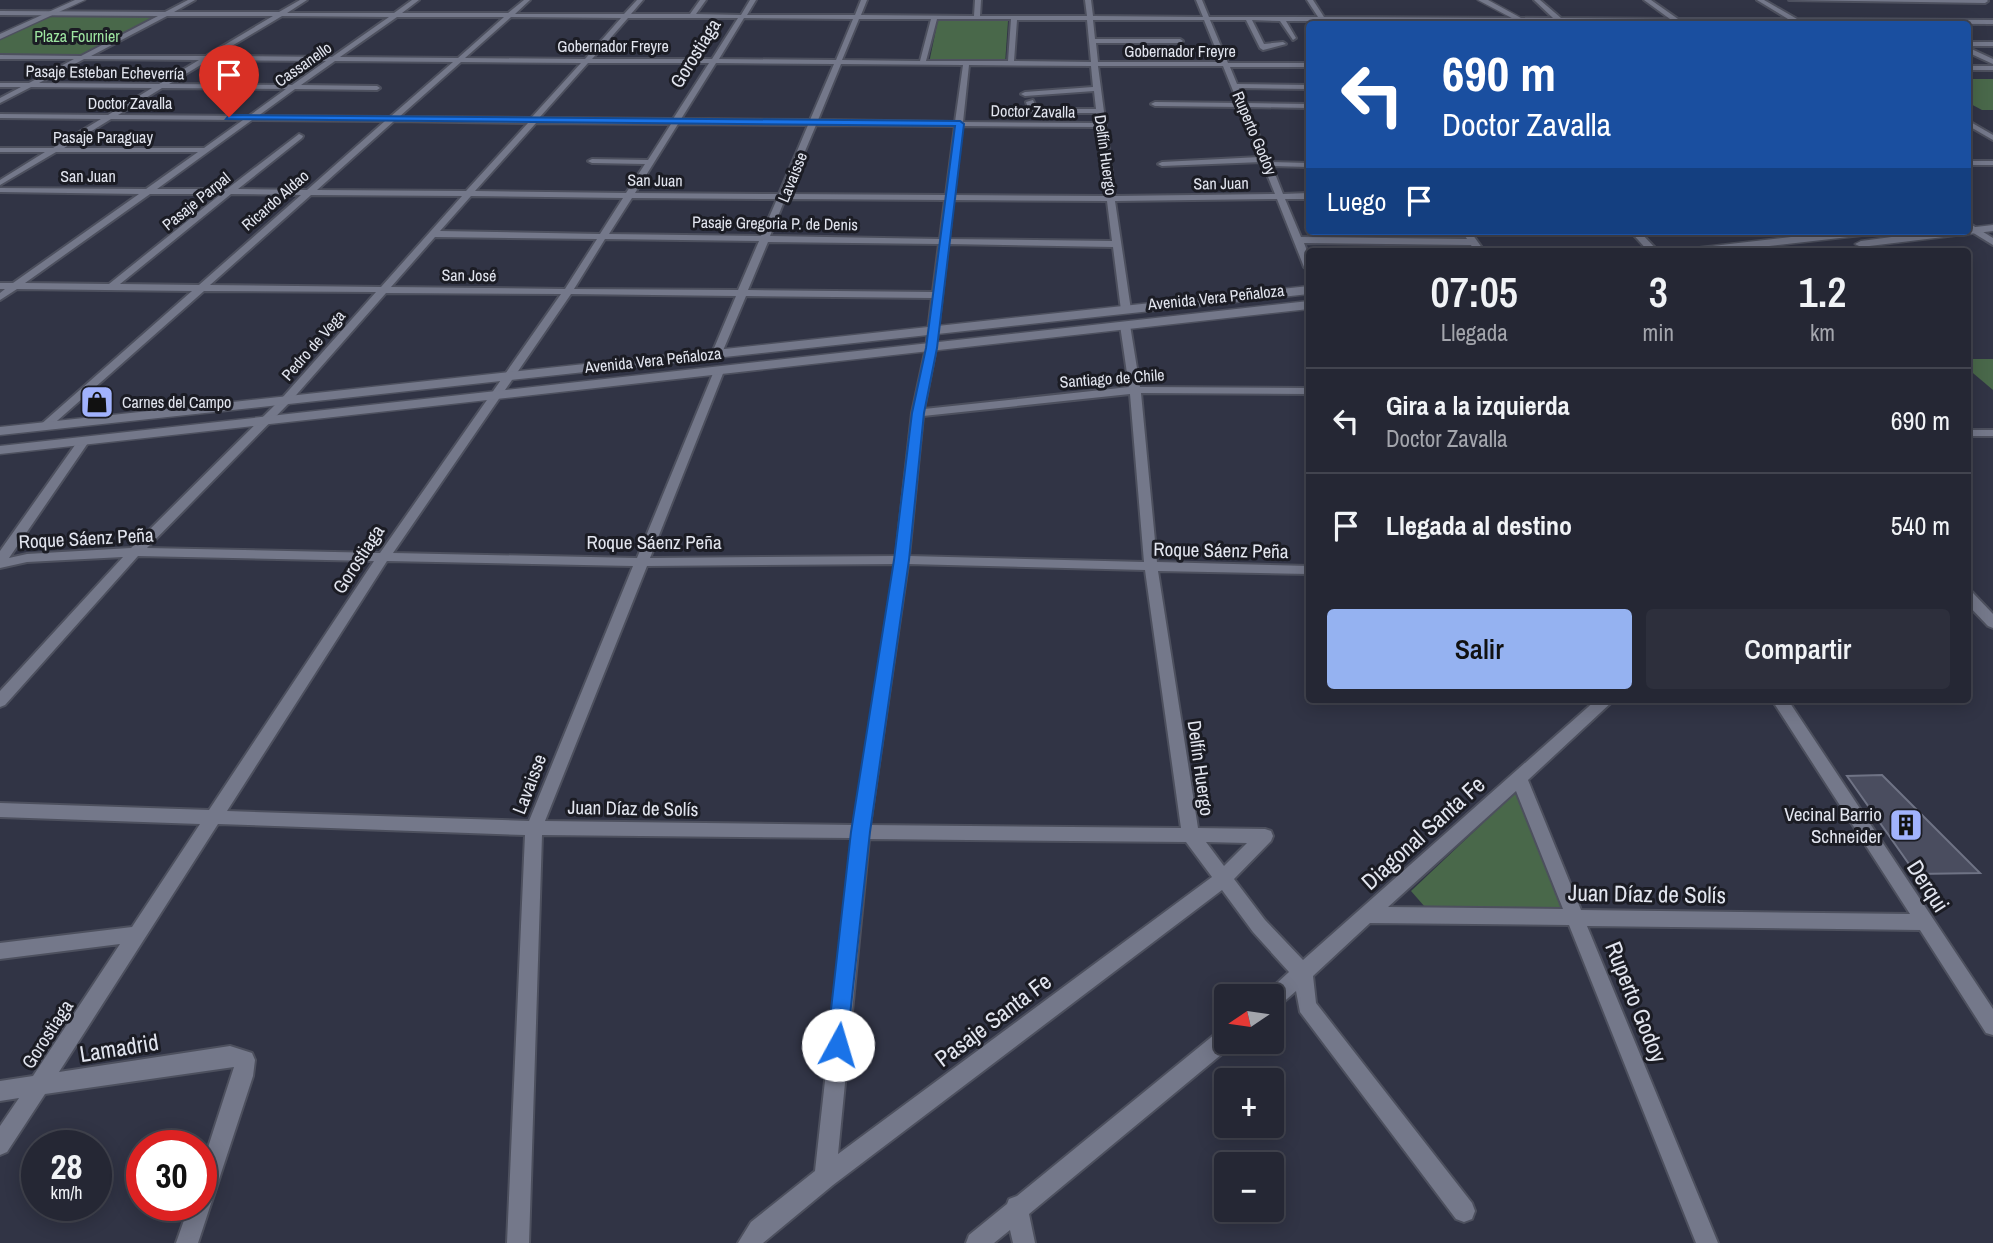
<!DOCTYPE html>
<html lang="es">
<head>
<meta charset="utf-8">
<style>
	body { margin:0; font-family:"Archivo Narrow",sans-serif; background:#2d2f3c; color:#f1f3f6; height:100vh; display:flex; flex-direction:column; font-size:26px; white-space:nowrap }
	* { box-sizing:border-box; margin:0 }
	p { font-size:23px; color:#a3a5ac }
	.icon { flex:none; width:38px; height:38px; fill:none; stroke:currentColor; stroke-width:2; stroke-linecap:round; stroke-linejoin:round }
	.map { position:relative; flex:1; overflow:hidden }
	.drawer { position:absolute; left:1306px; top:248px; width:665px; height:455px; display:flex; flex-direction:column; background:#252734; border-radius:7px; box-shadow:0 4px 18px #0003,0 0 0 2px #42444f }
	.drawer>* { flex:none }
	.hud { position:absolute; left:1306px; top:21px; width:665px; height:214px; border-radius:7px; box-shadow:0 4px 18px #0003,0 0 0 2px #42444f; background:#1a4fa0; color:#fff; overflow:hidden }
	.needle { width:46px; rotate:257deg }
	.buttons { position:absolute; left:1214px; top:984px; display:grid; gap:14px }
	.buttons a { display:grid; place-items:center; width:70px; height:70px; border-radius:7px; background:#252734; box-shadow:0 4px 18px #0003,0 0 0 2px #42444f; font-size:35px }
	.speed { position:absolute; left:21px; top:1130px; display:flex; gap:14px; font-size:35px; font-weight:700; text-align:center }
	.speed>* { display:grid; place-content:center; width:91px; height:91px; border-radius:50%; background:#252734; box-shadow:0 4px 18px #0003,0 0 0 2px #42444f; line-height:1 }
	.speed small { font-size:18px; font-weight:400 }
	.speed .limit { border:10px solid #d22; background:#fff; color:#111 }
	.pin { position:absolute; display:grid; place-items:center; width:60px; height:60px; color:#fff; margin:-72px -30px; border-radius:50% 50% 50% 0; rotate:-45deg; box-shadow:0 0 7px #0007 }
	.pin .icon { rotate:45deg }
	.me { position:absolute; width:77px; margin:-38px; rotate:6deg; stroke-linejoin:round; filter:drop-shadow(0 0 5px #0008) }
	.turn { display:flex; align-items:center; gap:24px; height:147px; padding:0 21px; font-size:32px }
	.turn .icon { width:91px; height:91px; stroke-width:2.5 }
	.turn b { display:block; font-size:49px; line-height:60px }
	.then { display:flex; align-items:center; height:66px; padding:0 21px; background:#0003; gap:14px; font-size:26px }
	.eta { display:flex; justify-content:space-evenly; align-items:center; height:119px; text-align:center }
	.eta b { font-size:42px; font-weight:600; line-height:49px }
	.cta { display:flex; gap:14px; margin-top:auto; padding:14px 21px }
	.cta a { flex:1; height:80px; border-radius:7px; background:#95b2f1; color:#111; font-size:28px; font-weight:600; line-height:80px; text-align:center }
	.cta a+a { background:#2d2f3c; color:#f1f3f6 }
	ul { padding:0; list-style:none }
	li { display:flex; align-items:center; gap:21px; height:105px; padding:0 21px; border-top:2px solid #42444f }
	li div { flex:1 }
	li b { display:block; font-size:26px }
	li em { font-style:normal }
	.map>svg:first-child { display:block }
	.green { fill:#49684a }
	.building { fill:#4a4d5f; stroke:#6f7385; stroke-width:2 }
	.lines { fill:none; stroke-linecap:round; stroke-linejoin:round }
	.minor-casing { stroke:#4d505e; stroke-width:4 }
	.tertiary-casing { stroke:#4d505e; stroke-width:3 }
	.secondary-casing { stroke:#4d505e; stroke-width:3 }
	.minor { fill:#74788a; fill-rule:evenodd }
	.tertiary { fill:#74788a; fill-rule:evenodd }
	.secondary { fill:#74788a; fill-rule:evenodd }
	.route { fill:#1a73e8; stroke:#114b97; stroke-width:2 }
	.labels { text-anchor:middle; stroke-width:6; stroke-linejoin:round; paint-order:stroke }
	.far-park-label { font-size:16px; fill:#9de4a0; stroke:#1b1c24 }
	.far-street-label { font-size:16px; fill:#e2e5ef; stroke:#1b1c24 }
	.far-poi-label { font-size:16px; fill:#e2e5ef; stroke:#1b1c24; text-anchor:start }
	.street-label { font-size:19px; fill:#e2e5ef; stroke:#1b1c24 }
	.poi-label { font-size:19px; fill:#e2e5ef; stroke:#1b1c24; text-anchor:end }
	.near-street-label { font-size:23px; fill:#e2e5ef; stroke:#1b1c24 }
</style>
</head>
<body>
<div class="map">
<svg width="1993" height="1243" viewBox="0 0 1993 1243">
	<rect width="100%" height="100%" fill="#313445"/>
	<g class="green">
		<path d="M 53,13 L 165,14 L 83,58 L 0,57 L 0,37 Z"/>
		<path d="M 938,20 L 1008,21 L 1005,64 L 929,63 Z"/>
		<path d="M 1967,79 L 1993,79 L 1993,110 L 1982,110 L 1967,102 Z"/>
		<path d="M 1967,359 L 1993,359 L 1993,390 L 1967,368 Z"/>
		<path d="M 1517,791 L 1563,907 L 1425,907 L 1411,891 Z"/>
	</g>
	<path class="building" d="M 1882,775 L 1980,873 L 1916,874 L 1847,776 Z"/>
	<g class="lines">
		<defs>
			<g id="minor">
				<path d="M 188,0 L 195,0 L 174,12 L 279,12 L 300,0 L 307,0 L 287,13 L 394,13 L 412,0 L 419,0 L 402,13 L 508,13 L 524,0 L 530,0 L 515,14 L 624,14 L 637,0 L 643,0 L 631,14 L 690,14 L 700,0 L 706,0 L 696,14 L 741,15 L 750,0 L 756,0 L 747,15 L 855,15 L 861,0 L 867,0 L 861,15 L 974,16 L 975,0 L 981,0 L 980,16 L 1087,16 L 1085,0 L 1091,0 L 1093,16 L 1203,17 L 1196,0 L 1202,0 L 1209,17 L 1318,17 L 1307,0 L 1313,0 L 1324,17 L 1553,18 L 1534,0 L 1540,0 L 1561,18 L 1670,19 L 1644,0 L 1651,0 L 1678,19 L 1788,19 L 1757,0 L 1764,0 L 1797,19 L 1993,20 L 1993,24 L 1327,21 L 1326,24 L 1321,21 L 1286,21 L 1296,38 L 1293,40 L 1280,21 L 1252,20 L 1264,44 L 1283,42 L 1286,44 L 1263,50 L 1260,48 L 1246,20 L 1210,20 L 1228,63 L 1309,63 L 1309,67 L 1230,67 L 1237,84 L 1309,85 L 1309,89 L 1239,88 L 1245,103 L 1309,104 L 1309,108 L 1247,107 L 1270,162 L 1309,163 L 1309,167 L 1272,166 L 1283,194 L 1309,193 L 1309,199 L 1285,199 L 1301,237 L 1467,239 L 1462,231 L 1470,231 L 1485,252 L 1475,252 L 1471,245 L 1304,243 L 1309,256 L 1309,270 L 1304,267 L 1277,199 L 1115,201 L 1131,310 L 1126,313 L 1121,310 L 1113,247 L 948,244 L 936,348 L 924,409 L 1129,387 L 1120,325 L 1125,322 L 1130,325 L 1140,387 L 1309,388 L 1309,394 L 1141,393 L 1157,562 L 1309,566 L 1309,574 L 1158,571 L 1198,828 L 1265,829 L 1271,831 L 1273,836 L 1271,841 L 1234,879 L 1265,920 L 1303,960 L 1596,700 L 1614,700 L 1528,780 L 1581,910 L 1910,914 L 1772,700 L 1788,700 L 1993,1009 L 1993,1035 L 1986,1033 L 1920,930 L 1587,926 L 1718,1243 L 1696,1243 L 1569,925 L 1370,923 L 1313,976 L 1316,1003 L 1472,1203 L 1475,1211 L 1472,1219 L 1464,1222 L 1456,1219 L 1300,1012 L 1296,991 L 1279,1006 L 1272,1009 L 1272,996 L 1264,996 L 1265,994 L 1289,972 L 1253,932 L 1222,890 L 833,1185 L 763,1243 L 738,1243 L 751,1222 L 815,1171 L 852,838 L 542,835 L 529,1243 L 507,1243 L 525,835 L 218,824 L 59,1072 L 230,1046 L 252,1053 L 255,1060 L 253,1076 L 198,1243 L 176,1243 L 189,1206 L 201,1206 L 201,1169 L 234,1067 L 45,1094 L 7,1152 L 0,1155 L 0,1126 L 19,1098 L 0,1101 L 0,1081 L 33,1076 L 120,944 L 0,959 L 0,943 L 132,927 L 200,824 L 0,817 L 0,803 L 209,810 L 374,561 L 138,556 L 5,705 L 0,707 L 0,691 L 123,557 L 27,562 L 0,568 L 0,551 L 80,438 L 88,438 L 90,440 L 9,558 L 27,554 L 131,548 L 282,398 L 376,292 L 204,291 L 49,428 L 41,428 L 39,426 L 192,291 L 17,289 L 0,300 L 0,293 L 5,289 L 0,289 L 0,283 L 13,283 L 139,194 L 0,192 L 0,188 L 146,189 L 198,152 L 56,152 L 0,185 L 0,180 L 45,152 L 0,152 L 0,148 L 53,148 L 101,119 L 0,118 L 0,114 L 108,115 L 152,88 L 31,87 L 0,103 L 0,98 L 21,87 L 0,87 L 0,83 L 29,83 L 74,59 L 0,59 L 0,55 L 81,56 L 158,16 L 0,15 L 0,11 L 165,12 ZM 167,16 L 273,16 L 206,56 L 91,56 ZM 282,16 L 389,17 L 332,57 L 215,56 ZM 397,17 L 504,17 L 458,58 L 340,57 ZM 511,17 L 621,18 L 585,59 L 465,58 ZM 628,18 L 738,18 L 712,59 L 592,59 ZM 744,18 L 853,19 L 836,60 L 719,59 ZM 859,19 L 931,19 L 920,61 L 842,60 ZM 937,19 L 1011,19 L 1008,61 L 926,61 ZM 1017,20 L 1087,20 L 1091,62 L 1014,61 ZM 1093,20 L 1204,20 L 1221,62 L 1098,62 L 1096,43 L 1180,43 L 1183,41 L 1180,39 L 1095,39 ZM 84,59 L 199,60 L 159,84 L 39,83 ZM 209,60 L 326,61 L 292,85 L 169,84 ZM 335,61 L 453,62 L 390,117 L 258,116 L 295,89 L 377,90 L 380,88 L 377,86 L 301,85 ZM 461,62 L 581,63 L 531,118 L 399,117 ZM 588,63 L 709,63 L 673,119 L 539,118 ZM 716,63 L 834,64 L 810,120 L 681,119 ZM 841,64 L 963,65 L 955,122 L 818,120 ZM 969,65 L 1091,66 L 1093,87 L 1025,92 L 1021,94 L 1025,96 L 1094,91 L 1096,109 L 1037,109 L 1033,100 L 1026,102 L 1029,111 L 1036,113 L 1096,113 L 1097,123 L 963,122 ZM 1098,66 L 1223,66 L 1238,103 L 1155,102 L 1151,104 L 1155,106 L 1240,107 L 1260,157 L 1162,162 L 1158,164 L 1162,166 L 1262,162 L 1275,194 L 1115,196 ZM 162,88 L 286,89 L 249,116 L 118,115 ZM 111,119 L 243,120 L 204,148 L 64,148 ZM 252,120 L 385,121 L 307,190 L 238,189 L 302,138 L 303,136 L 299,134 L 227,189 L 157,189 ZM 394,121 L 528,123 L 466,191 L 317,190 ZM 536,123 L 671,124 L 648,160 L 592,159 L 588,161 L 592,163 L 645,164 L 626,193 L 475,191 ZM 678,124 L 808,125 L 779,194 L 635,193 ZM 816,125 L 955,126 L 946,195 L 787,194 ZM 962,126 L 1097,127 L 1106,196 L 954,195 ZM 150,194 L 221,194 L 109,284 L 25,283 ZM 231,194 L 301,195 L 199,285 L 120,284 ZM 311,195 L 462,196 L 381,287 L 210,285 ZM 471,196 L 623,198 L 600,234 L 440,231 ZM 632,198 L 777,199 L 761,236 L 609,234 ZM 785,199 L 945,200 L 940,239 L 770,236 ZM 953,200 L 1107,201 L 1112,241 L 949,239 ZM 435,237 L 597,239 L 565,289 L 391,287 ZM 605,239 L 759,241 L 738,290 L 574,289 ZM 768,242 L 939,244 L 933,292 L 748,290 ZM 386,293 L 561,294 L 380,553 L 147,548 L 290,402 ZM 571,294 L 736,296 L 712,353 L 717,356 L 722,353 L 746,296 L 932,298 L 926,348 L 912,413 L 896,556 L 650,558 L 724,371 L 719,368 L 714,371 L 637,558 L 393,553 ZM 1130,394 L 1144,562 L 909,556 L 923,416 ZM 387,561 L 633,566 L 529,821 L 227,811 ZM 895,564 L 854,825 L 545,821 L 647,566 ZM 908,564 L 1145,570 L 1181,828 L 870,825 ZM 1516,791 L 1563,909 L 1388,907 ZM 869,839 L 1186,842 L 1212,877 L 838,1154 ZM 1206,842 L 1247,843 L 1224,866 Z"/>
				<path d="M 1789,0 L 1987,0 L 1988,1 L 1985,3 Z"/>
				<rect x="1967" y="42" width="26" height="4"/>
				<path d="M 1967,47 L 1993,59 L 1993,64 L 1967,52 Z"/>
				<rect x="1967" y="66" width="26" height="4"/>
				<path d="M 1967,120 L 1993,135 L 1993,140 L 1967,125 Z"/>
				<rect x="1967" y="161" width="26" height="4"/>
				<path d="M 1967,222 L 1993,238 L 1993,245 L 1967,229 Z"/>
				<path d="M 1630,231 L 1639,231 L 1659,252 L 1649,252 Z"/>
				<rect x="1967" y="430" width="26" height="6"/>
				<path d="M 1967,590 L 1972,592 L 1993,614 L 1993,628 L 1988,626 L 1967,604 Z"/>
				<path d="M 1227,1028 L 1227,1041 L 1235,1041 L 1234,1044 L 1029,1214 L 1035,1243 L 1013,1243 L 1010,1230 L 994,1243 L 966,1243 L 969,1235 L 1007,1204 L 1009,1199 L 1017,1196 L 1220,1030 Z"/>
			</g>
			<path id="tertiary" d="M 1478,0 L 1488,0 L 1532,24 L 1523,24 Z"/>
			<g id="secondary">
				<path d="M 75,0 L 85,0 L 0,39 L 0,34 Z"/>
				<path d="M 1993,225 L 1993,231 L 1861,247 L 1855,244 L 1861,241 L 1938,231 L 1967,231 L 1967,228 Z"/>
				<path d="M 1845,231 L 1881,231 L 1875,234 L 1717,252 L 1680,252 L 1686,249 Z"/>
				<path d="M 1309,286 L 1309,294 L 0,435 L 0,427 Z"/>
				<path d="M 1309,301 L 1309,309 L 0,454 L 0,446 Z"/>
			</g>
		</defs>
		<use href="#minor" class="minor-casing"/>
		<use href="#tertiary" class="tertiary-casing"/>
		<use href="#secondary" class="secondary-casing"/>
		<use href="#minor" class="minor"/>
		<use href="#tertiary" class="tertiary"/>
		<use href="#secondary" class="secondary"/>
	</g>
	<path class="route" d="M 229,115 L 960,121 L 964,124 L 937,348 L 924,413 L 909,560 L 870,832 L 846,1052 L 838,1055 L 831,1052 L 827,1045 L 851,832 L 894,560 L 912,413 L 926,348 L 955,126 L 226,119 Z"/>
	<defs>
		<symbol id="shop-square" viewBox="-11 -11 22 22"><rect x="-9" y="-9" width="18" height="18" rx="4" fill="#a1b2fd" stroke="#1b1c24"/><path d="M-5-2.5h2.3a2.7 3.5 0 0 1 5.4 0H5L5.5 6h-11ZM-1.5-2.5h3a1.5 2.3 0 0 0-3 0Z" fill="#111"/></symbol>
		<symbol id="building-square" viewBox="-11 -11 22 22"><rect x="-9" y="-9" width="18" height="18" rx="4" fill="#a1b2fd" stroke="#1b1c24"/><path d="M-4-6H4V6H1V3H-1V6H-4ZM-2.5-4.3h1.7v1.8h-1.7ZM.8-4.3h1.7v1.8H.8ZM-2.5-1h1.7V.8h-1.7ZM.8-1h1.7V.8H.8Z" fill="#111"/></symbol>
	</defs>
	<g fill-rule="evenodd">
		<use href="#shop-square" x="78" y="383" width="38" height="38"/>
		<use href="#building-square" x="1887" y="806" width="38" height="38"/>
	</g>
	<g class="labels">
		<g class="far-park-label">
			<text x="77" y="42">Plaza Fournier</text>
		</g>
		<g class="far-street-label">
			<text x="613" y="52">Gobernador Freyre</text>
			<text x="1180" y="57">Gobernador Freyre</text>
			<text transform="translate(303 64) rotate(-35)" y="6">Cassanello</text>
			<text transform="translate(105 72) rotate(1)" y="6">Pasaje Esteban Echeverría</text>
			<text x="130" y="109">Doctor Zavalla</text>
			<text transform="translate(1033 111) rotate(1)" y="6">Doctor Zavalla</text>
			<text transform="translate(1255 133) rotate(67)" y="6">Ruperto Godoy</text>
			<text x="103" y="143">Pasaje Paraguay</text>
			<text transform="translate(1106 155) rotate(82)" y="6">Delfín Huergo</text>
			<text x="88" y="182">San Juan</text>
			<text transform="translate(792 177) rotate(-68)" y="6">Lavaisse</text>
			<text transform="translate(655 180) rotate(1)" y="6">San Juan</text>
			<text transform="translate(1221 183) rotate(-1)" y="6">San Juan</text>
			<text transform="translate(275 200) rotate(-41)" y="6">Ricardo Aldao</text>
			<text transform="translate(196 201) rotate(-39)" y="6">Pasaje Parpal</text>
			<text transform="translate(775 223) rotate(1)" y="6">Pasaje Gregoria P. de Denis</text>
			<text transform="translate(469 275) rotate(1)" y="6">San José</text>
			<text transform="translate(1216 297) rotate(-6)" y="6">Avenida Vera Peñaloza</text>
			<text transform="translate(313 345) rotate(-49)" y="6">Pedro de Vega</text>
			<text transform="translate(653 360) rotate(-6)" y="6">Avenida Vera Peñaloza</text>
			<text transform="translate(1112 378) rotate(-4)" y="6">Santiago de Chile</text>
		</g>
		<g class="far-poi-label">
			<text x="122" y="408">Carnes del Campo</text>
		</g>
		<g class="street-label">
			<text transform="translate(695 53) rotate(-58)" y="7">Gorostiaga</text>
			<text transform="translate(86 538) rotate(-3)" y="7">Roque Sáenz Peña</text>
			<text x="654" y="549">Roque Sáenz Peña</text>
			<text transform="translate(1221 550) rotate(1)" y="7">Roque Sáenz Peña</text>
			<text transform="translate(358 559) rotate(-57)" y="7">Gorostiaga</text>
			<text transform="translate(1201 768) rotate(82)" y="7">Delfín Huergo</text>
			<text transform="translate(529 784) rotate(-69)" y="7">Lavaisse</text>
			<text transform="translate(633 808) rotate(1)" y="7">Juan Díaz de Solís</text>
			<text transform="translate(47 1034) rotate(-57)" y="7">Gorostiaga</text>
		</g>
		<g class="poi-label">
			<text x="1882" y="821">Vecinal Barrio<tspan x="1882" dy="22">Schneider</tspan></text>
		</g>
		<g class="near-street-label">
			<text transform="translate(1423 833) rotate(-42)" y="8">Diagonal Santa Fe</text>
			<text transform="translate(1928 886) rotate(57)" y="8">Derqui</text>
			<text transform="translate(1647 894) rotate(1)" y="8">Juan Díaz de Solís</text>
			<text transform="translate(1636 1002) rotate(68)" y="8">Ruperto Godoy</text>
			<text transform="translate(993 1020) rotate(-37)" y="8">Pasaje Santa Fe</text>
			<text transform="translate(119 1048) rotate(-9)" y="8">Lamadrid</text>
		</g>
	</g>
</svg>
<div class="buttons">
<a><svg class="needle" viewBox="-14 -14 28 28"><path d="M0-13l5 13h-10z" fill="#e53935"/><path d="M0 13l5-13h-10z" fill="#a3a5ac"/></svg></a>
<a>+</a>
<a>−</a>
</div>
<div class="speed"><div>28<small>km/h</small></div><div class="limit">30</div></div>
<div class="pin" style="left:229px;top:117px;background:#d93025"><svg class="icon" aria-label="arrive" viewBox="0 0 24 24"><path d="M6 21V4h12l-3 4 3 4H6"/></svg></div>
<svg class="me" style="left:838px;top:1045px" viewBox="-20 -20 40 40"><circle r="19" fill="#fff"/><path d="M0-13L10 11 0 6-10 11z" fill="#1a73e8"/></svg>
<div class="hud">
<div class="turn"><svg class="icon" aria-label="left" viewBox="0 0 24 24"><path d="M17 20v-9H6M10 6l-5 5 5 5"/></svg><div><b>690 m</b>Doctor Zavalla</div></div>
<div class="then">Luego<svg class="icon" aria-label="arrive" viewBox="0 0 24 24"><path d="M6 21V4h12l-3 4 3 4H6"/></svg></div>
</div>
<section class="drawer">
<div class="eta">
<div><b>07:05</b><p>Llegada</p></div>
<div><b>3</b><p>min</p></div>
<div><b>1.2</b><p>km</p></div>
</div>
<ul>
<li><svg class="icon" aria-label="left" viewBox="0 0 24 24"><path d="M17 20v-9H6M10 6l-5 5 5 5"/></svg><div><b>Gira a la izquierda</b><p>Doctor Zavalla</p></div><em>690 m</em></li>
<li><svg class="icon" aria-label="arrive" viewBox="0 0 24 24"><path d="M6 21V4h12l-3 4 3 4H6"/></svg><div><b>Llegada al destino</b></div><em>540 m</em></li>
</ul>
<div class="cta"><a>Salir</a><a>Compartir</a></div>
</section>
</div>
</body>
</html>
